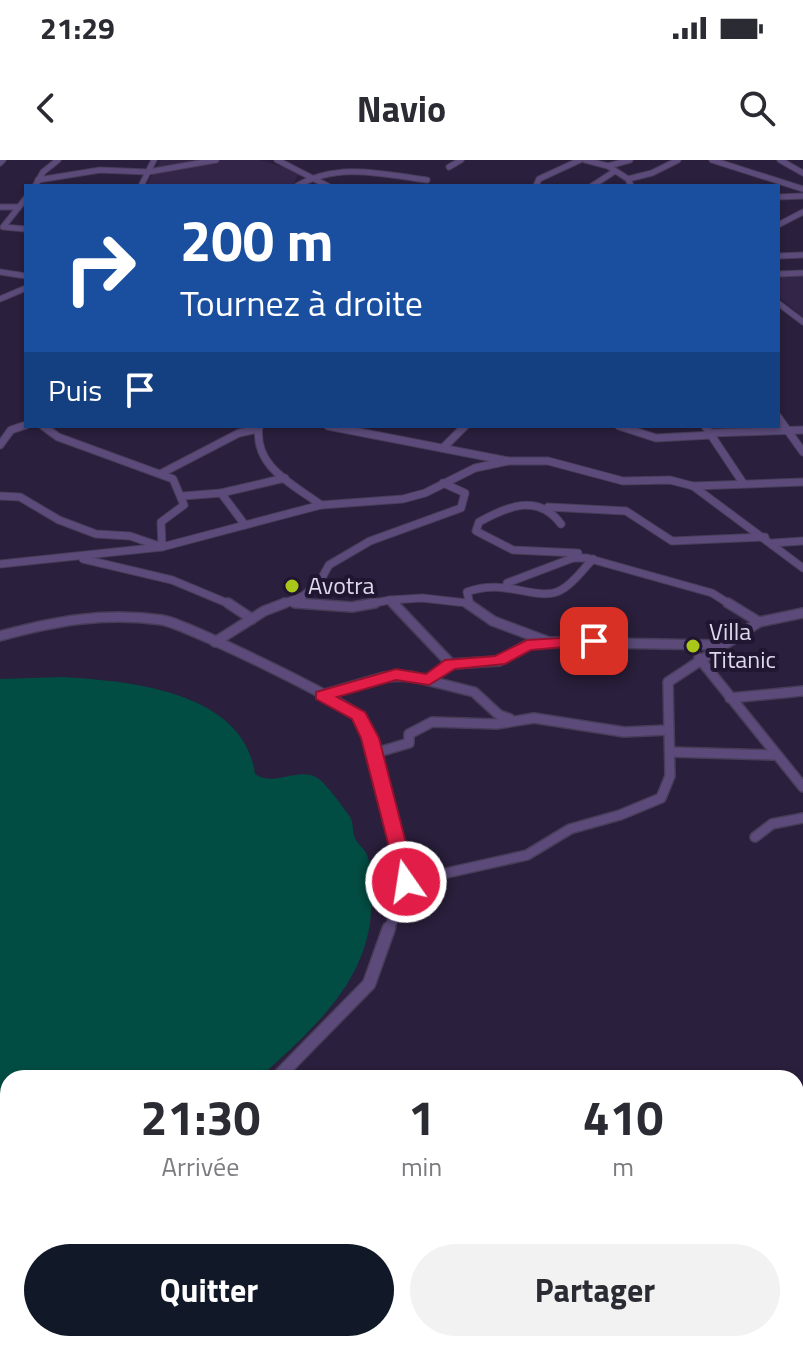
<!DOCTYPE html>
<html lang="fr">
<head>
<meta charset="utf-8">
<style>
	body { margin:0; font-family:"Titillium Web",sans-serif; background:#f2f2f3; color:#2b2b33; height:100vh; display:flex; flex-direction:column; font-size:30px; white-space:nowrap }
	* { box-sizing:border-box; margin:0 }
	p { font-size:26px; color:#7c7c81 }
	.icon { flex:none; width:44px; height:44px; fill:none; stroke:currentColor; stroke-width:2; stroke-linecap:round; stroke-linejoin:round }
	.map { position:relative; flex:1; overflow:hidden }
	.details { position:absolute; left:0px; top:910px; width:804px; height:282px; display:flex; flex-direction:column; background:#fff; border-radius:24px 24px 0 0; box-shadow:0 2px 6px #0004 }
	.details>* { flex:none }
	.guide { position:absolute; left:24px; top:24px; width:756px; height:244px; border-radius:0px; box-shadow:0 2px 6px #0004; background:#1a4fa0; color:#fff; overflow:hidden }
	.pin { position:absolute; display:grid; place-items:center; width:68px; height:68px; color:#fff; margin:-34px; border-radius:16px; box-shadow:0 4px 12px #0006 }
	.me { position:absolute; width:88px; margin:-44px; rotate:347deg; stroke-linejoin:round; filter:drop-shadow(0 0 6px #0008) }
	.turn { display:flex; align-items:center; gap:28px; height:168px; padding:0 24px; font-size:36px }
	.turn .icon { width:104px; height:104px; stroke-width:2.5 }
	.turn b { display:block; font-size:56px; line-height:68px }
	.then { display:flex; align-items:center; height:76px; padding:0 24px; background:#0003; gap:16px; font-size:30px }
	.eta { display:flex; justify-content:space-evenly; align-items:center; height:136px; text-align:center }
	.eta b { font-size:48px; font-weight:700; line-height:56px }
	.action { display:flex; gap:16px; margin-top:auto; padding:16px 24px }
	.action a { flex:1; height:92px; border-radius:48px; background:#111827; color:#fff; font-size:32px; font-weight:700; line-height:92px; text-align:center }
	.action a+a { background:#f2f2f3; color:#2b2b33 }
	.status { display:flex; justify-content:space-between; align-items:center; height:56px; padding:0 40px; background:#fff; direction:ltr }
	.status svg { height:22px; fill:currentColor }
	header { display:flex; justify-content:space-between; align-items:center; height:104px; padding:0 24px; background:#fff; font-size:36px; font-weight:700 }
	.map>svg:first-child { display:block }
	.built { fill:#332548 }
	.water { fill:#024d43 }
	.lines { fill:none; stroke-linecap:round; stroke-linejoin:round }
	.minor-far3-casing { stroke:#473d58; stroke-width:7 }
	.minor-far2-casing { stroke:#473d58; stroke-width:9 }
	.minor-far1-casing { stroke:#473d58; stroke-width:12 }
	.minor-casing { stroke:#473d58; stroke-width:15 }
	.minor-far3 { stroke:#5c4b7a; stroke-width:5 }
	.minor-far2 { stroke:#5c4b7a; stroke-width:7 }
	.minor-far1 { stroke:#5c4b7a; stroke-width:9 }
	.minor { stroke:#5c4b7a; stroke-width:12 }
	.route { fill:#e11d48; stroke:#92132f; stroke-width:2 }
	.poi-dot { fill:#a9c71b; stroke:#211631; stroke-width:3 }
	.labels { text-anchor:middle; stroke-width:8; stroke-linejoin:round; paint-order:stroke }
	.poi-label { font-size:24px; fill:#ded8eb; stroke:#211631; text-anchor:start }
</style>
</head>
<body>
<div class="status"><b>21:29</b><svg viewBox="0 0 49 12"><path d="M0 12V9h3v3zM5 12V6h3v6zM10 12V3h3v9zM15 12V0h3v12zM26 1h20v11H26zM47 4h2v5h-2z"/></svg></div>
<header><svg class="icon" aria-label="back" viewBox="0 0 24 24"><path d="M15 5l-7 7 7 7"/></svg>Navio<svg class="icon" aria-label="search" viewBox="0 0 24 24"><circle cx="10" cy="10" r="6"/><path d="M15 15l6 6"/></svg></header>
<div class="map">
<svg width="803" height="1191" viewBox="0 0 803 1191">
	<rect width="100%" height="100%" fill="#2a1f3c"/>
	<g class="built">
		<path d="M 161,0 L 260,0 L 300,12 L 292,26 L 146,26 Z"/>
		<path d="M 803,114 L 803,157 L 780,138 L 778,115 Z"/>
	</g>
	<path class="water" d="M 63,517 C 129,521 244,531 255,614 C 275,628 299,605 319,619 C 326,624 345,649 350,657 C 354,664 352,673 356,680 C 359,686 365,689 367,695 C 372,706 370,720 371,731 C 377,815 316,866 259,918 L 8,918 L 8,1184 L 32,1184 L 25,1191 L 0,1191 L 0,519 Z"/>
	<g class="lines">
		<defs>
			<g id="minor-far3">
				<path d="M 277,0 L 328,26"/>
				<path d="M 585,0 L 608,6"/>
				<path d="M 630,0 L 608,6 L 628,19 L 631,26"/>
				<path d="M 712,0 L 803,29"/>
				<path d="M 780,0 L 803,13"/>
				<path d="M 0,3 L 3,0"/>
				<path d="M 449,7 L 461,0"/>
				<path d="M 628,19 L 652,13 L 678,0"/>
				<path d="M 38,20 L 100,10 L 148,12 L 216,0"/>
				<path d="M 35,26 L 43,12 L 58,0"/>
				<path d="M 141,26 L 154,0"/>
				<path d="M 297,26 C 337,2 383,14 427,20"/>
				<path d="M 536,26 L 539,19 L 580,0"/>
				<path d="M 592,26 L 615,11"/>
				<path d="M 778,37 L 803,36"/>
				<path d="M 0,47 L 19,47 L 26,38"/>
				<path d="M 19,47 L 3,67 L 26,69"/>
				<path d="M 778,65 L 803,52"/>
				<path d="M 778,96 L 803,95"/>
				<path d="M 0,112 L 26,116"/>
				<path d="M 778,114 L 803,113"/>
				<path d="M 0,139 L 26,128"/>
				<path d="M 778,143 L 803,162"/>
			</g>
			<g id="minor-far2">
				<path d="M 778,257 L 803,292"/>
				<path d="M 259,266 C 253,307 293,324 321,345"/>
				<path d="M 328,266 L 508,301 L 548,301 L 623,321 L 670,320 L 693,326 L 803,408"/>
				<path d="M 619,266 L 656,278 L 711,275"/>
				<path d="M 705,266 L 743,323"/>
				<path d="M 710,273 L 803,270"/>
				<path d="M 0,285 L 11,270 L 26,265"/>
				<path d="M 443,288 L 465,266"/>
				<path d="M 162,313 L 239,273 L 258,269"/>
				<path d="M 693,326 L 803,322"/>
				<path d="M 221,333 L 245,365"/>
				<path d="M 0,336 L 20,337 L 59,360 L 96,374 L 130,376 L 162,387 L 161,362 L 184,345 L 173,319 L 58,277 L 43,266"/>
				<path d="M 183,336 L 221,333 L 285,318"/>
				<path d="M 548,347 L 626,351 L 672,381 L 765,377"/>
				<path d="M 561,364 C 538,333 508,346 479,362 L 476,371 L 513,390 L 578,393"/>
				<path d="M 773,383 L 803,381"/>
				<path d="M 83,399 L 172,420 L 232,445"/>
				<path d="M 0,404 L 162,387 L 321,345 L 403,339 L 425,333 L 475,308 L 508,301"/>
				<path d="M 507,423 L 573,398 L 587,398 L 712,433 L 731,445"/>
				<path d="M 390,440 L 422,438 L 467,443"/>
				<path d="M 284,442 L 322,445"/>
				<path d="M 280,445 L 303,436 L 319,423 L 329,405 L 370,381 L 461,348 L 465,333 L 443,323"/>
				<path d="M 364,445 L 390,440 L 395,445"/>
				<path d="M 470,445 L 467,432 C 505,417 538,443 561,430 C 573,424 583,409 593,399"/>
			</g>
			<g id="minor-far1">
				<path d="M 228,443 L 252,459"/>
				<path d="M 295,443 L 352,447 L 375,443"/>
				<path d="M 393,443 L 451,504 L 499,501 L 527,485 L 549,482 L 717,485"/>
				<path d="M 467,443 L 493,461 L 549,482"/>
				<path d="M 728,443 L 759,462"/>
				<path d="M 0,476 C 55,461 104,452 162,460 C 183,463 343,540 358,556 C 371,568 408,707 405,724 C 402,739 394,755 389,770"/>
				<path d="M 215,482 L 264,451 L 285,443"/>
				<path d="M 699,498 L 803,627"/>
				<path d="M 429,520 L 451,504"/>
				<path d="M 322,535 L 384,517 L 410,516 L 474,532 L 499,555 L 510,559"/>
				<path d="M 730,538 L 803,531"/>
				<path d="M 670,592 L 774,595"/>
				<path d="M 375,593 L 409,583 L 409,574 L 432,562 L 497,564 L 534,558 L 624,572 L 669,570"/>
				<path d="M 755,677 L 772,664 L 803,658"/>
				<path d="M 406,722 L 527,695 L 570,669 L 620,655 L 661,638 L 670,616 L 668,522 L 759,462 L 803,453"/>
			</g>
			<g id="minor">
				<path d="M 277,918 L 369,824 L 389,768"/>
				<path d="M 464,918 L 513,918"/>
				<path d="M 796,1116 L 803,1111"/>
				<path d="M 552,1184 L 560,1191"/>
				<path d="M 42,1191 L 48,1184"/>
				<path d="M 346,1191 L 355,1184"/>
				<path d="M 706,1191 L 714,1184"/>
			</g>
		</defs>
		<use href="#minor-far3" class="minor-far3-casing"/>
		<use href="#minor-far2" class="minor-far2-casing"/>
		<use href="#minor-far1" class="minor-far1-casing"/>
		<use href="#minor" class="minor-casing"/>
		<use href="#minor-far3" class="minor-far3"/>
		<use href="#minor-far2" class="minor-far2"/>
		<use href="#minor-far1" class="minor-far1"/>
		<use href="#minor" class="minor"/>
	</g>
	<path class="route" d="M 594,476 L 602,481 L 599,484 L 531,490 L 505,504 L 455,509 L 429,525 L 396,520 L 337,537 L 365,552 L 379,578 L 416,722 L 413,726 L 399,726 L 361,578 L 352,559 L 316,539 L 316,532 L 396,509 L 426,514 L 445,500 L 495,496 L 527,480 Z"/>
	<g class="poi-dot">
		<circle cx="292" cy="426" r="8"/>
		<circle cx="693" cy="486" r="8"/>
	</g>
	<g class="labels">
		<g class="poi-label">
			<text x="308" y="434">Avotra</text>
			<text x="709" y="480">Villa<tspan x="709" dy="28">Titanic</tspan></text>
		</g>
	</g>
</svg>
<div class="pin" style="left:594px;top:481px;background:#d93025"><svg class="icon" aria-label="arrive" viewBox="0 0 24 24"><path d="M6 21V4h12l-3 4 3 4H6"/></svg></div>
<svg class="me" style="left:406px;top:722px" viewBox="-20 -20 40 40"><circle r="17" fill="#e11d48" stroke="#fff" stroke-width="3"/><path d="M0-11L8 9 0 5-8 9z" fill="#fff"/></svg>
<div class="guide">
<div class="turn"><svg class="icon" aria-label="right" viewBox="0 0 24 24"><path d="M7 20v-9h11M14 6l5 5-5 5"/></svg><div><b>200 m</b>Tournez à droite</div></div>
<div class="then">Puis<svg class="icon" aria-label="arrive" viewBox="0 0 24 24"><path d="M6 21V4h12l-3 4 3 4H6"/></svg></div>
</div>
<section class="details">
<div class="eta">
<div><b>21:30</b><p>Arrivée</p></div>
<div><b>1</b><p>min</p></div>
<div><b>410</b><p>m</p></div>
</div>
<div class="action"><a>Quitter</a><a>Partager</a></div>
</section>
</div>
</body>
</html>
